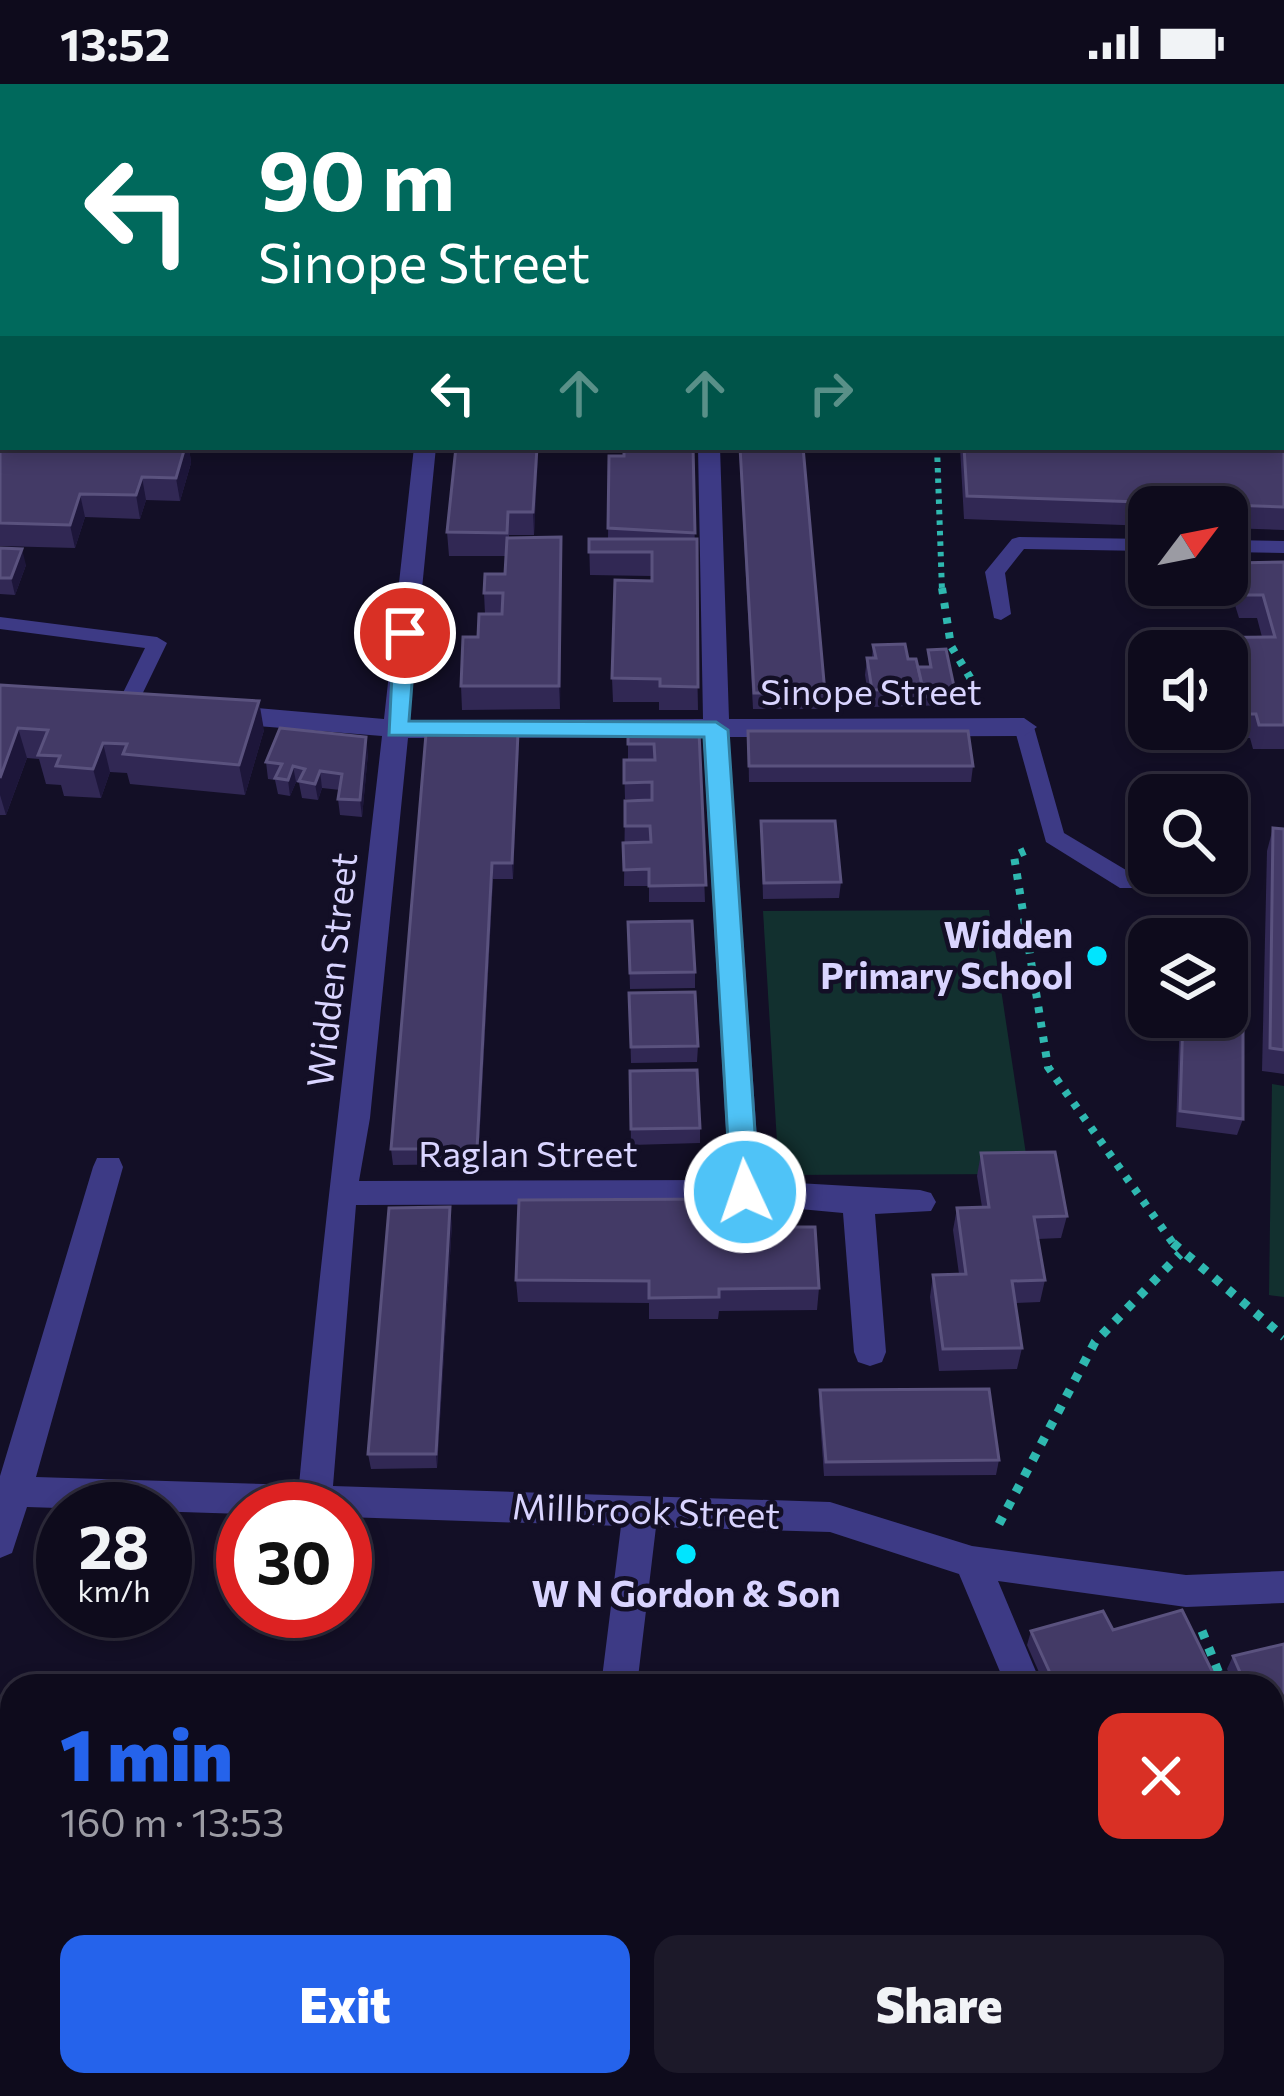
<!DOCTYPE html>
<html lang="en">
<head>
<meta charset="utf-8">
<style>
	body { margin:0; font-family:Commissioner,sans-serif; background:#1c1929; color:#f1f3f6; height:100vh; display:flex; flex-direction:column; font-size:45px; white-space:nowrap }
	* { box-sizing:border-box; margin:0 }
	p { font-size:39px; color:#9b9ba3 }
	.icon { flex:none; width:66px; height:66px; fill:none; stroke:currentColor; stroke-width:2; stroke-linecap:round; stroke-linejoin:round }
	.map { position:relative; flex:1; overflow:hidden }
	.sheet { position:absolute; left:0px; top:1590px; width:1284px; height:423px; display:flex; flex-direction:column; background:#0e0b1c; border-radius:36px 36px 0 0; box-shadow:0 6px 18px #0003,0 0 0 3px #2e2b3b }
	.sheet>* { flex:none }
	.hud { position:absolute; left:0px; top:0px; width:1284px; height:366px; box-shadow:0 6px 18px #0003,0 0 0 3px #2e2b3b; background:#00695c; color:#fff; overflow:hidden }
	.needle { width:78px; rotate:58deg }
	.controls { position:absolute; left:1128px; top:402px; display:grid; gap:24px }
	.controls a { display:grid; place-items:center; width:120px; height:120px; border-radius:24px; background:#0e0b1c; box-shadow:0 6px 18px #0003,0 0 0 3px #2e2b3b; font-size:60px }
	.speed { position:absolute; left:36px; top:1398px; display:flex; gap:24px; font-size:60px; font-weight:700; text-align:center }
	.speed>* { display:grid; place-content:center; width:156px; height:156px; border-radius:50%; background:#0e0b1c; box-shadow:0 6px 18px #0003,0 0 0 3px #2e2b3b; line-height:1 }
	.speed small { font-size:30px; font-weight:400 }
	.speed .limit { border:18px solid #d22; background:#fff; color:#111 }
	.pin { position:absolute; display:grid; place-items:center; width:102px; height:102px; color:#fff; margin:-51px; border:6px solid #fff; border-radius:50%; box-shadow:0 3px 12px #0007 }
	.me { position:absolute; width:132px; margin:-66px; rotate:357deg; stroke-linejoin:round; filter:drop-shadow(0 0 9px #0008) }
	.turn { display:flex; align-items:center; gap:42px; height:252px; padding:0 60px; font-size:54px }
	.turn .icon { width:156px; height:156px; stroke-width:2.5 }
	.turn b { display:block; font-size:84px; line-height:102px }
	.lanes { display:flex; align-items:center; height:114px; padding:0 60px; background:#0003; justify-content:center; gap:60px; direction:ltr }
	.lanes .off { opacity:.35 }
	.round { display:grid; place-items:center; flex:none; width:126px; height:126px; border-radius:24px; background:#1c1929 }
	.overview { display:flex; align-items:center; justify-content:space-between; height:204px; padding:0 60px }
	h1 { font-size:72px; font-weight:800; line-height:90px; color:#2563eb }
	.primary-button { display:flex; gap:24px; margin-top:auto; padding:24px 60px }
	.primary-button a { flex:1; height:138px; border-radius:24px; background:#2563eb; color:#fff; font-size:48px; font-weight:800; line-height:138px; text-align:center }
	.primary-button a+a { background:#1c1929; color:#f1f3f6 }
	.status { display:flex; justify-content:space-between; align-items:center; height:84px; padding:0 60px; background:#0e0b1c; direction:ltr }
	.status svg { height:33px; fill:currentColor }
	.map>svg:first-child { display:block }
	.green { fill:#12302f }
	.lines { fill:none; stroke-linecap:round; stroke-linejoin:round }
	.path-far2 { stroke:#2fb8b0; stroke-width:6; stroke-dasharray:4.5 6; stroke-linecap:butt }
	.path-far1 { stroke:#2fb8b0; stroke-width:8; stroke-dasharray:6 9; stroke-linecap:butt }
	.path { stroke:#2fb8b0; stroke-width:9; stroke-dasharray:8 10; stroke-linecap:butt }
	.lane { fill:#3d3a85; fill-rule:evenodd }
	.street { fill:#3d3a85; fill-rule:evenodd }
	.secondary { fill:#6f6bff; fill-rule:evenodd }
	.primary { fill:#c25bff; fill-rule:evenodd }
	.wall { fill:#312854 }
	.shaded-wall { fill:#1d163a }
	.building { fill:#433a66; stroke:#5a527e; stroke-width:3 }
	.route { fill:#4fc3f7; stroke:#337fa1; stroke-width:3 }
	.poi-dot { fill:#00e5ff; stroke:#130f26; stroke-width:4.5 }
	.labels { text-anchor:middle; stroke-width:9; stroke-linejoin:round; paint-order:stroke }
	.street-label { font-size:36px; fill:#d9d4ff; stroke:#130f26 }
	.poi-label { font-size:36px; font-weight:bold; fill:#d9d4ff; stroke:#130f26; text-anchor:end }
</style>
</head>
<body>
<div class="status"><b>13:52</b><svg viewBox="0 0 49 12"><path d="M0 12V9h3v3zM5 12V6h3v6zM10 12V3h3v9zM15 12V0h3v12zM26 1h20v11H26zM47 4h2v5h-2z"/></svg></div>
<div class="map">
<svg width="1284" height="2012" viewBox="0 0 1284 2012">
	<rect width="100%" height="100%" fill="#130f26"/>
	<g class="green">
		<path d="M 989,826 L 1029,1090 L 779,1091 L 763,827 Z"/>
		<path d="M 1272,1000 L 1284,1002 L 1284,1213 L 1269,1211 Z"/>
	</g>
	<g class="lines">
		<g class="path-far2">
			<path d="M 1035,3 L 1042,0"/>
			<path d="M 937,363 L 942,507"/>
		</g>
		<g class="path-far1">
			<path d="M 942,504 L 951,562 L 980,610"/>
			<path d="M 1025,767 L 1014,772 L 1048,983 L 1175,1162"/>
		</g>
		<g class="path">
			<path d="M 1173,1159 L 1284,1253"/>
			<path d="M 999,1440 L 1095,1258 L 1180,1170"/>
			<path d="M 1202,1547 L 1224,1602"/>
			<path d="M 1272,1725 L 1284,1755"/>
		</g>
		<g class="lane">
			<path d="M 1181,0 L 1197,0 L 1198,3 L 1182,3 Z"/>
			<rect x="1281" y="65" width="3" height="10"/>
			<path d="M 1019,453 L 1149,455 L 1149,467 L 1024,465 L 1005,489 L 1011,530 L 1001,536 L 994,534 L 985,488 L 1012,455 Z"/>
			<path d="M 1227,456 L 1284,457 L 1284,469 L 1227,468 Z"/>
			<path d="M 0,533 L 157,553 L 167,559 L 137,621 L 127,628 L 117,621 L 145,564 L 0,545 Z"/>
			<path d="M 1024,636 L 1034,643 L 1064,749 L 1136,792 L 1139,798 L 1136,804 L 1120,804 L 1046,758 L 1014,643 Z"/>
		</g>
		<g class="street">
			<path d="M 414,363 L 436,363 L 409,636 L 703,635 L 698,363 L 720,363 L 729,635 L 1024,634 L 1037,643 L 1024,652 L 729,653 L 760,1097 L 920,1106 L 931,1109 L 936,1118 L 931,1127 L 875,1130 L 886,1268 L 882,1278 L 870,1282 L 858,1278 L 854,1268 L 843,1129 L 745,1120 L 356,1121 L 333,1402 L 830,1418 L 972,1462 L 1186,1491 L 1284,1487 L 1284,1519 L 1186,1523 L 998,1497 L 1042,1602 L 1006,1602 L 959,1490 L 830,1448 L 656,1443 L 637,1602 L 601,1602 L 621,1442 L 345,1433 L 345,1425 L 243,1425 L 243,1430 L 27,1423 L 12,1469 L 0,1474 L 0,1392 L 93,1083 L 97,1074 L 119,1074 L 123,1083 L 36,1393 L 299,1401 C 322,1151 354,902 382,652 L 221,639 L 208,630 L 221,621 L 384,635 ZM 703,653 L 729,1096 L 359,1097 L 370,1034 L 408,654 Z"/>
			<path d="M 1284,1783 L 1284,1821 L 1272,1824 L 1272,1786 Z"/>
			<path d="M 550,2001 L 592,2001 L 591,2012 L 549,2012 Z"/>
			<path d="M 1194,2001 L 1238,2001 L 1243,2012 L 1199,2012 Z"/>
		</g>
		<path class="secondary" d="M 3,252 L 3,270 L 0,271 L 0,253 Z"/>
		<g class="primary">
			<path d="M 0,24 L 3,25 L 3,37 L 0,36 Z"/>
			<rect x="0" y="55" width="3" height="12"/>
		</g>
	</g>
	<g class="wall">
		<path d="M 0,0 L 124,0 L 122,3 L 3,3 L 3,11 L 0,10 Z"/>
		<path d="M 1284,102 L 1284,446 L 1227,444 L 1227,423 L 1149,423 L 1149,442 L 964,435 L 960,363 L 1281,363 Z"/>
		<path d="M 3,313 L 3,363 L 189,363 L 191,379 L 180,417 L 146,416 L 140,435 L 85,433 L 75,464 L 0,462 L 0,320 Z"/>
		<path d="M 456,363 L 538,363 L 534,451 L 509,451 L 509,454 L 561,453 L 560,625 L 462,626 L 461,602 L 485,530 L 484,509 L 505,490 L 506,472 L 449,472 L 447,448 Z"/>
		<path d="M 693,363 L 698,626 L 659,626 L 659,618 L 613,618 L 612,594 L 652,497 L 652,492 L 590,491 L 589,455 L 608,455 L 609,372 L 624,372 Z"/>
		<path d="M 739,363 L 803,363 L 825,609 L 823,625 L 753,625 Z"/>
		<path d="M 0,464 L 26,481 L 15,511 L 0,510 Z"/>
		<path d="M 1284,478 L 1284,665 L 1253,665 L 1250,654 L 1188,654 L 1186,645 L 1227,645 L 1227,567 L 1172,567 L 1175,554 L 1262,553 L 1257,534 L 1239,534 L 1229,502 L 1235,479 Z"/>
		<path d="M 873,561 L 908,575 L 918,583 L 929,583 L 928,566 L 956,612 L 955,621 L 870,623 L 865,591 L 867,574 L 872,574 Z"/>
		<path d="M 0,601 L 264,646 L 245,711 L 130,700 L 127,689 L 110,688 L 101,714 L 64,712 L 61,701 L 46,700 L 39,675 L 27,674 L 6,731 L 0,731 Z"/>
		<path d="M 748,647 L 973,682 L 971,698 L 749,698 Z"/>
		<path d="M 699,648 L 705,818 L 649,818 L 649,802 L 624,802 L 625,717 L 652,716 L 652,715 L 625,715 L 624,676 L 628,676 L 628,649 Z"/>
		<path d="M 518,649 L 513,795 L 493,795 L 478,1080 L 393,1081 L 391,1065 Z"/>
		<path d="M 368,669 L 362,733 L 340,731 L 338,715 L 340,706 L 322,704 L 318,716 L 302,714 L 299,699 L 296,698 L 290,712 L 278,710 L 275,696 L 268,695 L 266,678 Z"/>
		<path d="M 761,737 L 841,798 L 839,814 L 763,815 Z"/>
		<path d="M 1273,744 L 1284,745 L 1284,990 L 1262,987 L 1267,767 Z"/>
		<path d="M 628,838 L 695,888 L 695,904 L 630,905 Z"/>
		<path d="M 629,909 L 698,962 L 697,978 L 631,979 Z"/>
		<path d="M 1180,933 L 1227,933 L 1243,1035 L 1237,1051 L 1176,1043 Z"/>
		<path d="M 630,987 L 700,1044 L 700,1059 L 631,1061 Z"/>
		<path d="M 981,1069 L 1067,1132 L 1061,1154 L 1038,1155 L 1045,1196 L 1040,1218 L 1015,1219 L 1022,1264 L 1017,1285 L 939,1287 L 930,1213 L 933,1191 L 959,1190 L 953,1146 L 957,1124 L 982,1123 L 977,1092 Z"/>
		<path d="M 452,1139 L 437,1384 L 371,1385 L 368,1370 Z"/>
		<path d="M 724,1143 L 819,1204 L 817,1226 L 719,1227 L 718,1235 L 649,1235 L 649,1219 L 518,1218 L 516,1196 Z"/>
		<path d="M 820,1306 L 999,1376 L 996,1391 L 824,1392 L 819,1321 Z"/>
		<path d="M 1113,1546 L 1209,1602 L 1045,1602 L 1027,1561 L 1031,1547 Z"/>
		<path d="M 1233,1572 L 1272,1602 L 1234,1602 L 1227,1585 Z"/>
	</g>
	<g class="shaded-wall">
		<path d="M 459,0 L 488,0 L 480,3 L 457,3 Z"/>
		<path d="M 804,0 L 886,0 L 875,3 L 793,3 Z"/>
		<path d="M 3,126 L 3,157 L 0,162 L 0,131 Z"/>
		<path d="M 185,363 L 189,363 L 191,379 L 180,417 L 176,394 Z"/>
		<path d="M 537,363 L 538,376 L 534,451 L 533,428 Z"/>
		<path d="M 142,393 L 146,416 L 140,435 L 136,411 Z"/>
		<path d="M 80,410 L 85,433 L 75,464 L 70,441 Z"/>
		<path d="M 561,453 L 562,477 L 560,625 L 559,602 Z"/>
		<path d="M 22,465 L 26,481 L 15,511 L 11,494 Z"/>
		<path d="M 259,617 L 264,646 L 245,711 L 239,681 Z"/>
		<path d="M 18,644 L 27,674 L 6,731 L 0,711 L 0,694 Z"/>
		<path d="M 518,649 L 519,666 L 513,795 L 512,779 Z"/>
		<path d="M 366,653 L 368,669 L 362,733 L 360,716 Z"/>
		<path d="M 103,659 L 110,688 L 101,714 L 93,685 Z"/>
		<path d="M 293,682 L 296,698 L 290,712 L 288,696 Z"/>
		<path d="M 320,687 L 322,704 L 318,716 L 315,700 Z"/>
		<path d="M 492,779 L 493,795 L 478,1080 L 477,1065 Z"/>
		<path d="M 450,1123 L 452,1139 L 437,1384 L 436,1370 Z"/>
		<path d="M 1214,1591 L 1209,1602 L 1178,1602 Z"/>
		<path d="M 1284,1622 L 1284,1633 L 1272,1636 L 1272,1624 Z"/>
		<path d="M 1284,1933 L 1284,1942 L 1272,1946 L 1272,1936 Z"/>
	</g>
	<g class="building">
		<path d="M 215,0 L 459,0 L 457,3 L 238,3 L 214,2 Z"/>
		<path d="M 623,0 L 804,0 L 793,3 L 623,3 Z"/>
		<path d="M 0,73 L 3,73 L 3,126 L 0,131 Z"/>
		<path d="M 1281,102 L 1284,102 L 1284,423 L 967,412 L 964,363 L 1281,363 Z"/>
		<path d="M 3,313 L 3,345 L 0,345 L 0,320 Z"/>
		<path d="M 3,351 L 3,363 L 185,363 L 176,394 L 142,393 L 136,411 L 80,410 L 70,441 L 0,439 L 0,356 Z"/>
		<path d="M 456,363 L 537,363 L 533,428 L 508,428 L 507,449 L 447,448 Z"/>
		<path d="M 624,363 L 693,363 L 695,449 L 608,444 L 609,372 L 624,372 Z"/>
		<path d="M 740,363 L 803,363 L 825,609 L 754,609 Z"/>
		<path d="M 561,453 L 559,602 L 461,602 L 463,553 L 478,553 L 479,530 L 502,530 L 503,509 L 484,509 L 485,490 L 505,490 L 507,454 Z"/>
		<path d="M 589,455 L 697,455 L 698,603 L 660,602 L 660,595 L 612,594 L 615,496 L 652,497 L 652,468 L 589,468 Z"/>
		<path d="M 0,464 L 22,465 L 11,494 L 0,494 Z"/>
		<path d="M 1284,478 L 1284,641 L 1259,641 L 1256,630 L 1227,630 L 1227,567 L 1178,567 L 1175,554 L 1275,553 L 1263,511 L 1244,511 L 1235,479 Z"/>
		<path d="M 905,560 L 908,575 L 916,575 L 923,605 L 872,606 L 867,574 L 876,574 L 873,561 Z"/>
		<path d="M 946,565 L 956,612 L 922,613 L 923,605 L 918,583 L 931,583 L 928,566 Z"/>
		<path d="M 0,601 L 259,617 L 239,681 L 123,670 L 127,660 L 103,659 L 93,685 L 56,682 L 60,672 L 38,671 L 48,646 L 18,644 L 0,694 Z"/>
		<path d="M 280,644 L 366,653 L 360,716 L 338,715 L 342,690 L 320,687 L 315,700 L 299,697 L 305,685 L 293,682 L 288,696 L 275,694 L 282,680 L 266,678 Z"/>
		<path d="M 748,647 L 968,647 L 973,682 L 749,682 Z"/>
		<path d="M 699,648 L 706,801 L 649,802 L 649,785 L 624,786 L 623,759 L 651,758 L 650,742 L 625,742 L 625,717 L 652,716 L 652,698 L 624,699 L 624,676 L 655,676 L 654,660 L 628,660 L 628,649 Z"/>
		<path d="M 518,649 L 512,779 L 492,779 L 477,1065 L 391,1065 L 426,650 Z"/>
		<path d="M 761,737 L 835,737 L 841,798 L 764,799 Z"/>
		<path d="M 1273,744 L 1284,745 L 1284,966 L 1270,964 Z"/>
		<path d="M 692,837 L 695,888 L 630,889 L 628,838 Z"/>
		<path d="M 695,908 L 698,962 L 631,963 L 629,909 Z"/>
		<path d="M 1227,928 L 1243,930 L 1243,1035 L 1180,1027 L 1183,933 L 1227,933 Z"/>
		<path d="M 697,986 L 700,1044 L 631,1045 L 630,987 Z"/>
		<path d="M 1055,1068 L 1067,1132 L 1034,1133 L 1045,1196 L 1012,1197 L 1022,1264 L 943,1265 L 933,1191 L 966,1190 L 957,1124 L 989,1123 L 981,1069 Z"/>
		<path d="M 724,1115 L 724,1143 L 815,1143 L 819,1204 L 719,1205 L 719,1213 L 649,1214 L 649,1197 L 516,1196 L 519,1116 Z"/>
		<path d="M 450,1123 L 436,1370 L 368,1370 L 389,1124 Z"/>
		<path d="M 989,1305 L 999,1376 L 826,1378 L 820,1306 Z"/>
		<path d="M 1182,1526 L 1214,1591 L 1178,1602 L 1138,1602 L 1135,1596 L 1116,1602 L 1056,1602 L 1031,1547 L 1103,1527 L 1113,1546 Z"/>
		<path d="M 1284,1560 L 1284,1622 L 1272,1624 L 1272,1602 L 1246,1602 L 1233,1572 Z"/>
		<path d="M 1284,1841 L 1284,1933 L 1272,1936 L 1272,1844 Z"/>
	</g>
	<path class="route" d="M 405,541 L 416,549 L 409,637 L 716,638 L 728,646 L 759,1108 L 755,1116 L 735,1116 L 731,1108 L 704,653 L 389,651 L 394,549 Z"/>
	<g class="poi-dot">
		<circle cx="1097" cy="872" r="12"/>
		<circle cx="686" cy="1470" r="12"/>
	</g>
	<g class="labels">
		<g class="street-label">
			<text x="871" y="621">Sinope Street</text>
			<text transform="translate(332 886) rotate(-84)" y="13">Widden Street</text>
			<text x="528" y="1083">Raglan Street</text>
			<text transform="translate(646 1427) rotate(2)" y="13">Millbrook Street</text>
		</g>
		<g class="poi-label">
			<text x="1073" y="864">Widden<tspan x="1073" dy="41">Primary School</tspan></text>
			<text x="686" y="1523" text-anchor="middle">W N Gordon &amp; Son</text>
		</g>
	</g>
</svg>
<div class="controls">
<a><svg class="needle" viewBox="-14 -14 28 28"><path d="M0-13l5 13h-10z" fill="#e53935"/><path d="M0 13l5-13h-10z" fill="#9b9ba3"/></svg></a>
<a><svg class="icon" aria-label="sound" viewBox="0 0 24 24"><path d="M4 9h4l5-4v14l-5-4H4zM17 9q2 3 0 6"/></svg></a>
<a><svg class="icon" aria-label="search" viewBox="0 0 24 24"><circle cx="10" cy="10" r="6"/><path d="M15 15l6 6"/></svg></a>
<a><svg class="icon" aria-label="layers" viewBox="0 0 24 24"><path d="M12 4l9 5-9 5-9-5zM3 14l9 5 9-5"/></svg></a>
</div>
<div class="speed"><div>28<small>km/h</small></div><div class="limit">30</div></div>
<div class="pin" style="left:405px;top:549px;background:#d93025"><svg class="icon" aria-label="arrive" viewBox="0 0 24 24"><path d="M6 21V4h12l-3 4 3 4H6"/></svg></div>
<svg class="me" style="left:745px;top:1108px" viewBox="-20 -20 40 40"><circle r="17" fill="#4fc3f7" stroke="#fff" stroke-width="3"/><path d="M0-11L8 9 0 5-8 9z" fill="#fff"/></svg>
<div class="hud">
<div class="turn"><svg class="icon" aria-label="left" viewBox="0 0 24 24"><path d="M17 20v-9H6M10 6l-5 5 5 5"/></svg><div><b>90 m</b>Sinope Street</div></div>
<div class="lanes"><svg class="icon" aria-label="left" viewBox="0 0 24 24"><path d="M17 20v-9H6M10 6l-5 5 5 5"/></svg><svg class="icon off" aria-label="ahead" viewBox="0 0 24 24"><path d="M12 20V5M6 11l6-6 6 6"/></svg><svg class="icon off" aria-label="ahead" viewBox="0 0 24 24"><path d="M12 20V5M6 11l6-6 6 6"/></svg><svg class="icon off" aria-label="right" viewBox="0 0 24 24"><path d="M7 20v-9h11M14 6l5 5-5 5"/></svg></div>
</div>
<section class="sheet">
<div class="overview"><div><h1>1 min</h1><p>160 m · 13:53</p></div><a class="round" style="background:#d93025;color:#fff"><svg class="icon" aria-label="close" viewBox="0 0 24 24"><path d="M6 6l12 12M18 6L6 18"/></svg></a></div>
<div class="primary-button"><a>Exit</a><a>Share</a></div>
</section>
</div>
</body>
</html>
